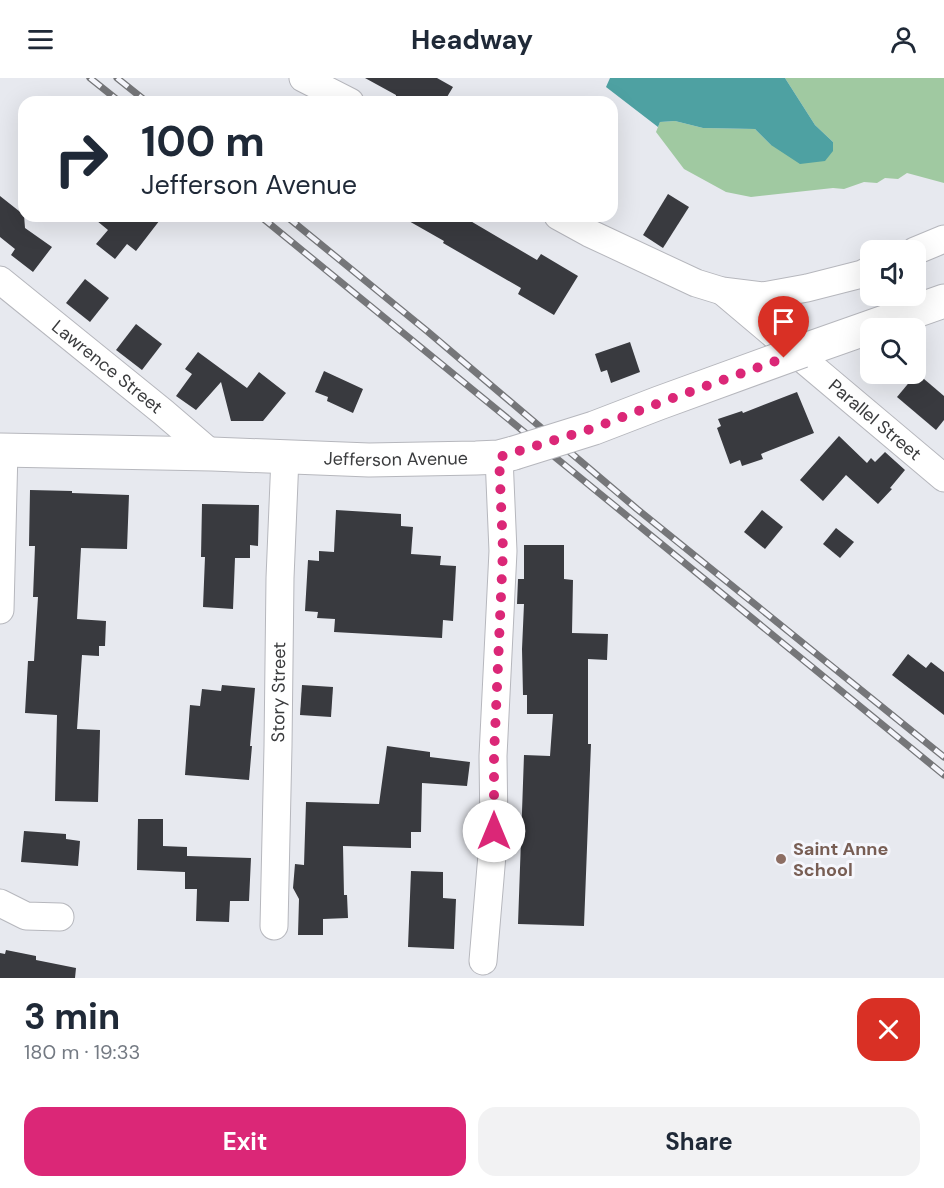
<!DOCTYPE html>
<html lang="en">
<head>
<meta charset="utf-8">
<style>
	body { margin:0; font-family:"DM Sans",sans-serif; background:#f2f2f3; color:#1f2937; height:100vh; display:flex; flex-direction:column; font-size:22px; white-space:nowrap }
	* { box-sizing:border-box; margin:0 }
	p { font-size:20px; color:#747a83 }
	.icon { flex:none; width:33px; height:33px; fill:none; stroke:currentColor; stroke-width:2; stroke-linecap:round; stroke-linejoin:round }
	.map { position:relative; height:900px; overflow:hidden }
	.side { display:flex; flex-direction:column; background:#fff; flex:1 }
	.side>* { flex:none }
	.banner { position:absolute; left:18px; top:18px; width:600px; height:126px; border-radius:18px; box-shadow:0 6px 24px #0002; background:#fff; color:#1f2937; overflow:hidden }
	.tools { position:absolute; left:860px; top:162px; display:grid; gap:12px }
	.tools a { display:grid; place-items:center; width:66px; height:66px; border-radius:12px; background:#fff; box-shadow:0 6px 24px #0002; font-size:30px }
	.pin { position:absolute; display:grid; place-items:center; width:51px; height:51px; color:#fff; margin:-62px -26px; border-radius:50% 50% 50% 0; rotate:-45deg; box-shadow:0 0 6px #0007 }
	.pin .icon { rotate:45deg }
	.me { position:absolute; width:66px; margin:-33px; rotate:0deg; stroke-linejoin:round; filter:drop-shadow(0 0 4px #0008) }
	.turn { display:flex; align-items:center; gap:21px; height:126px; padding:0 24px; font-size:27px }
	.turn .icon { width:78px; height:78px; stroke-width:2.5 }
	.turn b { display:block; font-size:42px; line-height:51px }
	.round { display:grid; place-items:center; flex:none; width:63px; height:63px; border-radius:18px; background:#f2f2f3 }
	.overview { display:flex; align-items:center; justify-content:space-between; height:102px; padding:0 24px }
	h1 { font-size:36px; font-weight:700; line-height:45px }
	.action { display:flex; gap:12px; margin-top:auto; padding:12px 24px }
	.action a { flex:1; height:69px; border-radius:18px; background:#db2777; color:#fff; font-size:24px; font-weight:700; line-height:69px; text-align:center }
	.action a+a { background:#f2f2f3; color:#1f2937 }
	header { display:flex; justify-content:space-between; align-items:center; height:78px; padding:0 24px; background:#fff; font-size:27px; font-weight:700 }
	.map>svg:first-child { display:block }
	.green { fill:#a0c9a1 }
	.water { fill:#4ea1a2 }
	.building { fill:#393a3f }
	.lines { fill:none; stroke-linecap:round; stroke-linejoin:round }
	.minor-casing { stroke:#b6b7bd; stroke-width:29 }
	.secondary-casing { stroke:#b6b7bd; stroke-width:35 }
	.minor { stroke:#fff; stroke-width:27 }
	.secondary { stroke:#fff; stroke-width:33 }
	.rail-casing { stroke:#757679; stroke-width:7 }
	.rail { stroke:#f5f6fc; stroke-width:4.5; stroke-dasharray:14; stroke-linecap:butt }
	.secondary-bridge-casing { stroke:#b6b7bd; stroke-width:35; stroke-linecap:butt }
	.secondary-bridge { stroke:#fff; stroke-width:33 }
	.route { stroke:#db2777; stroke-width:10; stroke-dasharray:0 18 }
	.education-dot { fill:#8d6e63; stroke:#f5f6fc; stroke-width:2 }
	.labels { text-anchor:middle; stroke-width:6; stroke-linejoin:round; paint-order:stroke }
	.street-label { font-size:18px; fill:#3a3b3d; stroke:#f5f6fc }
	.education-label { font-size:18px; font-weight:bold; fill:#785e54; stroke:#f5f6fc; text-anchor:start }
</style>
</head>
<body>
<header><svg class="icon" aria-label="menu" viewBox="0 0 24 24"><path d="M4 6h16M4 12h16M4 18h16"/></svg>Headway<svg class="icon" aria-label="person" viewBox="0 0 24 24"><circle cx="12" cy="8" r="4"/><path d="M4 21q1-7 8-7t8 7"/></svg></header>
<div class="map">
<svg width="944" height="900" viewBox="0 0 944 900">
	<rect width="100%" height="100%" fill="#e7e9ef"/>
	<path class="green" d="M 785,0 L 944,0 L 944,105 L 907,95 L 898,101 L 885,100 L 877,105 L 864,104 L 844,111 L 833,110 L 751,119 L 726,114 L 684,91 L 656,54 L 660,44 L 675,43 L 703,50 L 755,51 L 771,67 L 833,64 L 815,47 Z"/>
	<path class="water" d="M 610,0 L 785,0 L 815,47 L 833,64 L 833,73 L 825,83 L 800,86 L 771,67 L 755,51 L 703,50 L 675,43 L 660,44 L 658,49 L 606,9 Z"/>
	<g class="building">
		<path d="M 365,0 L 437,0 L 453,9 L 444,24 L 406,24 L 396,18 L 396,17 Z"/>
		<path d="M 668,116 L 689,129 L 663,170 L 643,157 Z"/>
		<path d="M 0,118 L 24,137 L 25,150 L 52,169 L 33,194 L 11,177 L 15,171 L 0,159 Z"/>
		<path d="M 91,138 L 163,138 L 136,173 L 127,166 L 115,181 L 96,166 L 108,152 Z"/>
		<path d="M 400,138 L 462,138 L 537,182 L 541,176 L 578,198 L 554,237 L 518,216 L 521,210 L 443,165 L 444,163 Z"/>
		<path d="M 85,201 L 109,220 L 90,244 L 66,225 Z"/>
		<path d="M 136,246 L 162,266 L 142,292 L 116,272 Z"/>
		<path d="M 630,264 L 640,294 L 611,305 L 607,292 L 601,294 L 595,276 Z"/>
		<path d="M 198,274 L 247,310 L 259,294 L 286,315 L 263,343 L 231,343 L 221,304 L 196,332 L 176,318 L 192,296 L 185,291 Z"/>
		<path d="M 324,293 L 363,311 L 353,335 L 327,323 L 328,319 L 315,314 Z"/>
		<path d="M 917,295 L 944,318 L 944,342 L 936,352 L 897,319 Z"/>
		<path d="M 797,314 L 814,355 L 761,376 L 763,381 L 742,388 L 740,382 L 730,386 L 717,350 L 721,348 L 718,341 L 742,333 L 743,335 Z"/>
		<path d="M 839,358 L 867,385 L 871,380 L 875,384 L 885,374 L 905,392 L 890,410 L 892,411 L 878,426 L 846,397 L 823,423 L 800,402 Z"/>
		<path d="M 30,412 L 72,413 L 72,415 L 129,417 L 127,471 L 81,470 L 77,541 L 106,543 L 105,568 L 99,568 L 99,578 L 82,577 L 77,651 L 100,652 L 98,724 L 55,723 L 57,637 L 25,635 L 28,583 L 34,583 L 38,519 L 33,519 L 35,468 L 29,468 Z"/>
		<path d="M 202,426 L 259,427 L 258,468 L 250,467 L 250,480 L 235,480 L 233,531 L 203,529 L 205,479 L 201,479 Z"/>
		<path d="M 336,432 L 401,436 L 401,448 L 413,449 L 411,476 L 441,478 L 440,487 L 456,488 L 453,543 L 443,542 L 442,560 L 334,554 L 335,541 L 317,540 L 318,534 L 305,533 L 308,482 L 319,483 L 319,473 L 334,474 Z"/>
		<path d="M 762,432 L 783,449 L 765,471 L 744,454 Z"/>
		<path d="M 836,450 L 854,464 L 840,480 L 823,466 Z"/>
		<path d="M 524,467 L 564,467 L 564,501 L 573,502 L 572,555 L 608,556 L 607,582 L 588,581 L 588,666 L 591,666 L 584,848 L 518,846 L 524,677 L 550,678 L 553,636 L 527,636 L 527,617 L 523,617 L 522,571 L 524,526 L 517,526 L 518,501 L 524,501 Z"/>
		<path d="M 908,576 L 926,590 L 931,584 L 944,594 L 944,637 L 892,597 Z"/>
		<path d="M 222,607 L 255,610 L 250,668 L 252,668 L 249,702 L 185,697 L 190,627 L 200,628 L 202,611 L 221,613 Z"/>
		<path d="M 302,607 L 333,609 L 331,639 L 300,637 Z"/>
		<path d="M 387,668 L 430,674 L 430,679 L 470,684 L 467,708 L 422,705 L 421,754 L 411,754 L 411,770 L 343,768 L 344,817 L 347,817 L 348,840 L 323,841 L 323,857 L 298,857 L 299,821 L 293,810 L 295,786 L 304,787 L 306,724 L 379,726 Z"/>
		<path d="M 138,741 L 163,741 L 163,768 L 187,769 L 187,778 L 251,780 L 249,823 L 230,823 L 229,844 L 196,843 L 197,811 L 185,811 L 185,794 L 137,792 Z"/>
		<path d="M 24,753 L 66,756 L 66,761 L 80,763 L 78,788 L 21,784 Z"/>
		<path d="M 411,793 L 443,794 L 443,820 L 456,821 L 454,871 L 408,869 Z"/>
		<path d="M 6,872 L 36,878 L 36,882 L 76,890 L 75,900 L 0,900 L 0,875 L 5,876 Z"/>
	</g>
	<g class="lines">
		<defs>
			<g id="minor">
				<path d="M 303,0 L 350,24"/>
				<path d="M 558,138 L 589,155 L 696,205 L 722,213 L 763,218 L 807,210 L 862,196 L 870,192"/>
				<path d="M 915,173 L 944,161"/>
				<path id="s1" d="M 0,202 L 163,334 L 212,376"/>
				<path id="s2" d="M 722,213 L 944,400"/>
				<path d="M 0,532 L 4,372"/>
				<path d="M 0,825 L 26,838 L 60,839"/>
				<path id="s3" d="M 274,848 L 278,668 L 280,500 L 285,379"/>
				<path d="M 483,883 L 494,753 L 493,678 L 503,473 L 499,379"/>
			</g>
			<g id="secondary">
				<path d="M 802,273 L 944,223"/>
				<path id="s4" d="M 0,372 L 212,376 L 369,382 L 476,380 L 499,379 L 514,375"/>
			</g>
		</defs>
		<use href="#minor" class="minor-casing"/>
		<use href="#secondary" class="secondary-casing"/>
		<use href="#minor" class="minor"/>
		<use href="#secondary" class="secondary"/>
		<defs>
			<g id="rail">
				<path d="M 90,0 L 120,24"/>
				<path d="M 117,0 L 147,24"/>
				<path d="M 260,138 L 944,697"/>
				<path d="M 286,138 L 427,253 L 637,431 L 944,679"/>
			</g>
		</defs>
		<use href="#rail" class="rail-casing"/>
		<use href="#rail" class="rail"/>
		<defs>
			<path id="secondary-bridge" d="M 514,375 L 594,350 L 659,325 L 802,273"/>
		</defs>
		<use href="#secondary-bridge" class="secondary-bridge-casing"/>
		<use href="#secondary-bridge" class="secondary-bridge"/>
	</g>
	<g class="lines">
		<path class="route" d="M 494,753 L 494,678 L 503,472 L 499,379 L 594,350 L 659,325 L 784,280"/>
	</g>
	<circle class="education-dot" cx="781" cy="781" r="6"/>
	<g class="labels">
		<g class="street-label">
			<text dy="6" stroke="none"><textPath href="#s1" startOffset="138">Lawrence Street</textPath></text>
			<text dy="6" stroke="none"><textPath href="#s2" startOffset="200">Parallel Street</textPath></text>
			<text dy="6" stroke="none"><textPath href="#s4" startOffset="396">Jefferson Avenue</textPath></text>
			<text dy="6" stroke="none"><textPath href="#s3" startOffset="234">Story Street</textPath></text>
		</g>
		<g class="education-label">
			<text x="793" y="777">Saint Anne<tspan x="793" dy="21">School</tspan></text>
		</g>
	</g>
</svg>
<div class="tools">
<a><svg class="icon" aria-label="sound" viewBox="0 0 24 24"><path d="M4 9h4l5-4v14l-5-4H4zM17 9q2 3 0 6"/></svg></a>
<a><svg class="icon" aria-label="search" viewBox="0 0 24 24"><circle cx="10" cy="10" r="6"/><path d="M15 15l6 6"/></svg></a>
</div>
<div class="pin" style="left:784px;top:280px;background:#d93025"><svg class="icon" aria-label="arrive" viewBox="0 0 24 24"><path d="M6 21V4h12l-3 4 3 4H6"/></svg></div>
<svg class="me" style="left:494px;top:753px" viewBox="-20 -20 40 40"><circle r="19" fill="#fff"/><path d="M0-13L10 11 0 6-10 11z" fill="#db2777"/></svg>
<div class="banner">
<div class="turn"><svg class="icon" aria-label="right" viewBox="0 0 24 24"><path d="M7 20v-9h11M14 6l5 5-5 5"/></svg><div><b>100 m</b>Jefferson Avenue</div></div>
</div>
</div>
<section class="side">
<div class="overview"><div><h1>3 min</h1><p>180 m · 19:33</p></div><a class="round" style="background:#d93025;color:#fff"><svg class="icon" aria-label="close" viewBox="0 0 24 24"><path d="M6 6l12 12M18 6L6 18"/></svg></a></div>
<div class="action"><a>Exit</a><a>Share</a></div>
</section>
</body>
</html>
